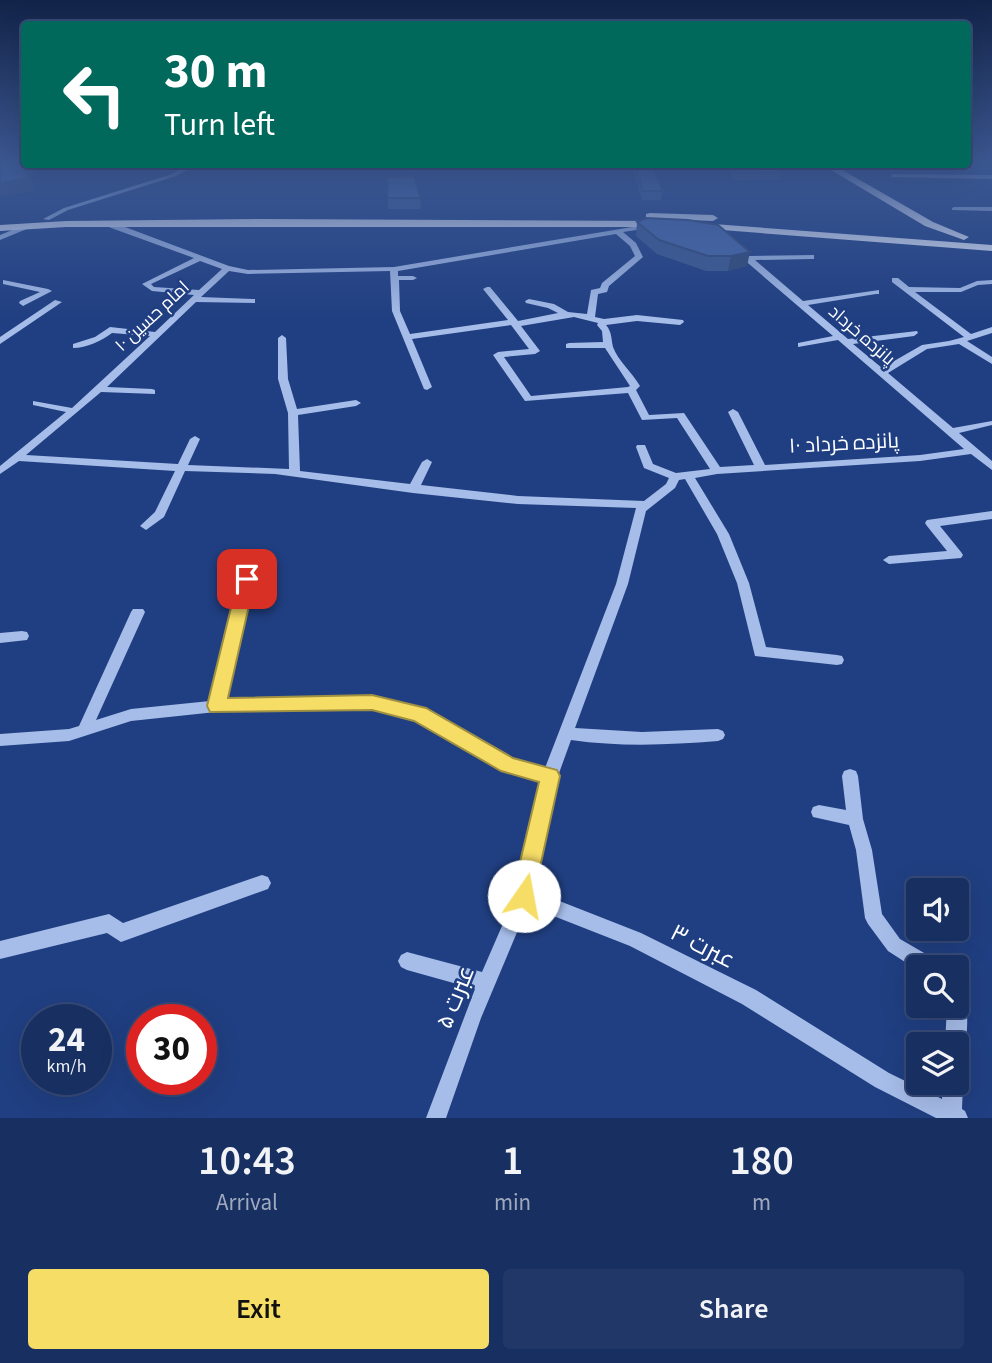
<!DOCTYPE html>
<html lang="en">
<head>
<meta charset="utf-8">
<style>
	body { margin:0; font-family:"Source Sans 3",Cairo,sans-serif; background:#213768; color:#f1f3f6; height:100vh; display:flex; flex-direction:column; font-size:26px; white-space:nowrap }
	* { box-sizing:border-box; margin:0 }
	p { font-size:23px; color:#9fa9be }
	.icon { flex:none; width:38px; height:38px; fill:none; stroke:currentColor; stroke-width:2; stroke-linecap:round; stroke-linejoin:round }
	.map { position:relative; height:1118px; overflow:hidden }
	.panel { display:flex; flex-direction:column; background:#182f62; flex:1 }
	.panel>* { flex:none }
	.top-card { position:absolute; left:21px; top:21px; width:950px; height:147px; border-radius:7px; box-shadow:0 7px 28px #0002,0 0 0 2px #364a77; background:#00695c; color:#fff; overflow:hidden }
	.buttons { position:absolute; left:906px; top:878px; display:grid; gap:14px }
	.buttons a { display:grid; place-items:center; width:63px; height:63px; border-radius:7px; background:#182f62; box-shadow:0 7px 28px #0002,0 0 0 2px #364a77; font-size:35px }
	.speed { position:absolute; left:21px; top:1004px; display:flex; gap:14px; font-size:35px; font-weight:700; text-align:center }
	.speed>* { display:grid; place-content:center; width:91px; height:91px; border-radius:50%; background:#182f62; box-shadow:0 7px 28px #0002,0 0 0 2px #364a77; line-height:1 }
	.speed small { font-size:18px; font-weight:400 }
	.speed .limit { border:10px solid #d22; background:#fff; color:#111 }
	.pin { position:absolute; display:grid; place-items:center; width:60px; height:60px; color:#fff; margin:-30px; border-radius:14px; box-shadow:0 4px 10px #0006 }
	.me { position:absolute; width:77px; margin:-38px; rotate:12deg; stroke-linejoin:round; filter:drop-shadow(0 0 5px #0008) }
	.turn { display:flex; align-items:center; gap:24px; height:147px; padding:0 28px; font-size:32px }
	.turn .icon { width:91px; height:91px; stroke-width:2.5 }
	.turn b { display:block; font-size:49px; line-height:60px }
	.eta { display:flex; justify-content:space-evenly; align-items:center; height:119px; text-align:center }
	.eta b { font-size:42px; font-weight:600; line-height:49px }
	.cta { display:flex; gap:14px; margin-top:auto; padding:14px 28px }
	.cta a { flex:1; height:80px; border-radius:7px; background:#f6dd66; color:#111; font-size:28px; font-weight:600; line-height:80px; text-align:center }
	.cta a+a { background:#213768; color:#f1f3f6 }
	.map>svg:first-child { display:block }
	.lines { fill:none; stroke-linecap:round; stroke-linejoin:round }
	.minor { fill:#a6bde9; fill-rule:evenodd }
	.major { fill:#e9effe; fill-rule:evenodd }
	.wall { fill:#3e5a93 }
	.shaded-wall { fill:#324a78 }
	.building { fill:#4869ab; stroke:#324a78; stroke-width:2 }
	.route { fill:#f6dd66; stroke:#a09042; stroke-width:2 }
	.labels { text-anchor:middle; stroke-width:5; stroke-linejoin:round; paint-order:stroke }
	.far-street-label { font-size:18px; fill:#fff; stroke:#203f82 }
	.street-label { font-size:21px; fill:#fff; stroke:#203f82 }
	.near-street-label { font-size:24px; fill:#fff; stroke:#203f82 }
</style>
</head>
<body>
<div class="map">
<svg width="992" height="1118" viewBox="0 0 992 1118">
	<rect width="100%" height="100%" fill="#203f82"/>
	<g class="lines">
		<g class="minor">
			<path d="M 24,163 L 31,164 L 0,173 L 0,169 Z"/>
			<path d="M 185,164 L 191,164 L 193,167 L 176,176 L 68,210 L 49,220 L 43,219 L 64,208 L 172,174 L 186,166 Z"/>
			<path d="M 893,174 L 992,175 L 992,179 L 891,177 L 891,175 Z"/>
			<path d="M 954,207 L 992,207 L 992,211 L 952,210 L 952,208 Z"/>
			<path d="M 103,221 L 109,221 L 229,266 L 248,270 L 394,267 L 656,223 L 656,227 L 623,232 L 636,243 L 643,257 L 609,286 L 607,292 L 598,294 L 595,317 L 604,319 L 637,315 L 683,320 L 684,322 L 680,325 L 637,321 L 606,325 C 612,332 611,338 613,347 C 618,361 632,372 640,386 L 636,390 L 649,415 L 684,413 L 720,467 L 754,465 L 728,412 L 733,409 L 738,412 L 765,465 L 920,455 L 964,449 L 838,340 L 798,347 L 798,343 L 833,336 L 735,252 L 735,248 L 741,248 L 749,256 L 814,255 L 814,259 L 811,259 L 755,260 L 803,301 L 879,290 L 879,294 L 876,294 L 808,305 L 848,339 L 917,331 L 918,333 L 914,336 L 853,344 L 882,368 L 922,345 L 949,341 L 964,337 L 892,282 L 892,278 L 898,278 L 909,287 L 960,288 L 977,281 L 992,280 L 992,284 L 978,285 L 961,292 L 915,292 L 971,334 L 992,327 L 992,333 L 967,341 L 992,357 L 992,364 L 959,344 L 927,349 L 888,373 L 953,428 L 992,421 L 992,425 L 959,433 L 992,461 L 992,470 L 971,454 L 920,461 L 717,474 L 695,478 L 729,534 L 749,583 L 766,647 L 837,655 L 842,656 L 844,660 L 842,664 L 837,665 L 755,656 L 737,583 L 717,534 L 685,479 L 679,480 L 675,488 L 646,511 L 628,584 L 575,728 L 642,732 L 718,729 L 723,731 L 725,735 L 723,739 L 718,741 C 669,745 620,747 571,740 L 558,776 L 534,891 L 641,933 L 756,990 L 889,1073 L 942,1099 L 943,1083 L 957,1083 L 957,1075 L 960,1076 L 963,1083 L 962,1109 L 965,1111 L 968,1118 L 936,1118 L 875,1087 L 742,1004 L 630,946 L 528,906 L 481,1018 L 446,1118 L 426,1118 L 475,989 L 407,970 L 401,967 L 398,961 L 401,955 L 407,952 L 482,972 L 515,896 L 541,781 L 503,770 L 415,719 L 372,709 L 216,712 L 131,721 L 69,741 L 0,746 L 0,734 L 69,729 L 79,726 L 131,612 L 133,609 L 143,609 L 145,612 L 96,720 L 131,709 L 210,701 L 247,554 L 253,550 L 259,554 L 225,700 L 372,697 L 424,710 L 512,759 L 545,768 L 616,584 L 636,508 L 518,504 L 413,493 L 275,474 L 185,471 L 164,517 L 146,530 L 140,526 L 155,512 L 175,471 L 19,461 L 0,474 L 0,466 L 66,412 L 33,405 L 33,401 L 72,408 L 150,336 L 112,333 C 101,341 87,348 73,348 L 73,344 L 95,337 L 110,327 L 155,332 L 194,295 L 152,291 L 142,284 L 194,258 L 103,225 ZM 616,234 L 630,246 L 635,256 L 602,283 L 600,288 L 591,290 L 587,314 L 568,312 L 554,304 L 529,299 L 525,301 L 526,303 L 548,308 L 558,313 L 518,321 L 490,287 L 487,287 L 483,289 L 508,320 L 410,334 L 400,311 L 399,280 L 413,280 L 417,278 L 413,276 L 398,276 L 398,271 ZM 200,261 L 222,269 L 199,290 L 154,287 L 151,284 ZM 229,271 L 248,274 L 390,271 L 392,311 L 424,389 L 427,390 L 432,387 L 412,339 L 511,325 L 529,349 L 498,352 L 493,355 L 525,401 L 628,393 L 642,420 L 677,418 L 710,469 L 676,473 L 653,464 L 645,445 L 637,445 L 636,447 L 644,468 L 669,478 L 666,484 L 644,501 L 518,496 L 421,485 L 432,462 L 427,459 L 422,462 L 410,484 L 300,471 L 298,415 L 356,406 L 361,403 L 356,400 L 297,409 L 288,379 L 286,338 L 282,335 L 278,338 L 278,379 L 288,413 L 289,469 L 188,465 L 200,439 L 195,436 L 190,439 L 178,464 L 26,455 L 101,392 L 155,394 L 155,390 L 152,389 L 107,387 L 196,302 L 255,303 L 255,299 L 252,299 L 201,297 ZM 574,317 L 598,323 L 597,325 L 602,331 L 603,342 L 569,343 L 566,344 L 566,348 L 605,348 L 630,386 L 628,387 L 531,396 L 504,357 L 535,354 L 540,351 L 521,326 Z"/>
			<path d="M 27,224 L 34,226 L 0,240 L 0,235 Z"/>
			<path d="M 3,280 L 48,289 L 52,291 L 23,306 L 19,303 L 20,301 L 40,292 L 3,284 Z"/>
			<path d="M 55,300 L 62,302 L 0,344 L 0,337 Z"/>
			<path d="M 992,511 L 992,519 L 940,526 L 961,552 L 963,555 L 961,558 L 889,564 L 883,560 L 889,556 L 947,551 L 927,526 L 925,523 L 927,520 Z"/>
			<path d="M 22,631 L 27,632 L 29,636 L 27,640 L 0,643 L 0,633 Z"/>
			<path d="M 850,769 L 856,771 L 858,776 L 863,819 L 872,850 L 882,914 L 900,939 L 938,961 L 940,968 L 919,968 L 919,971 L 888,951 L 868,924 L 865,918 L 856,850 L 849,825 L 813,817 L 811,812 L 813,807 L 819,805 L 846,810 L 842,776 L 844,771 Z"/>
			<path d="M 262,875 L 268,877 L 271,883 L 268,889 L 121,942 L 107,933 L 0,959 L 0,941 L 109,914 L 123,923 Z"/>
			<path d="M 957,997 L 964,999 C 969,1013 968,1039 962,1052 L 957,1054 L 957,1045 L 945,1045 L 947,1006 L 957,1006 Z"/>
		</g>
		<g class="major">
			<path d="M 821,164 L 832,164 L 933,222 L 969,237 L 964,240 L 925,226 Z"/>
			<path d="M 650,213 L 713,215 L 718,218 L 713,221 L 646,218 L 646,214 Z"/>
			<path d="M 263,219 L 661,221 L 666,224 L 661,227 L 66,227 L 0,231 L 0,225 L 66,221 Z"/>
			<path d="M 700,223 L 992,245 L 992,251 L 696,228 L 696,224 Z"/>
		</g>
	</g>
	<g class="wall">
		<path d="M 632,164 L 650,164 L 663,191 L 661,200 L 642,200 L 632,168 Z"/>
		<path d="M 724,164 L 774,164 L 782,172 L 780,179 L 736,180 Z"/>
		<path d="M 387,177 L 420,198 L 421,209 L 388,209 Z"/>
		<path d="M 688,220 L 747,266 L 728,271 L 706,271 L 657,254 L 636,236 L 637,222 Z"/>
	</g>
	<g class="shaded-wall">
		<path d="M 31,178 L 36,191 L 0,197 L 0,183 Z"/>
		<path d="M 750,252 L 747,266 L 728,271 L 731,256 Z"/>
	</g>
	<g class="building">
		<path d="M 3,162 L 17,162 L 31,178 L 0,183 L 0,163 Z"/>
		<path d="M 634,164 L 650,164 L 663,191 L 643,191 Z"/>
		<path d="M 731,164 L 774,164 L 782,172 L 737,173 Z"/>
		<path d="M 414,176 L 420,198 L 388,198 L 387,177 Z"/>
		<path d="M 646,218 L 688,220 L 718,225 L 750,252 L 731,256 L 708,256 L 659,240 L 637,222 Z"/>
	</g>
	<linearGradient id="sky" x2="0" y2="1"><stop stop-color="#122348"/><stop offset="0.51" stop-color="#3c5892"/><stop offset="1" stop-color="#3c5892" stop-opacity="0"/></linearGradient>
	<rect width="992" height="319" fill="url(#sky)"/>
	<path class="route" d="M 247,574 L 255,579 L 228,698 L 372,695 L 426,708 L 513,758 L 557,770 L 560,776 L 532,904 L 524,907 L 516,904 L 512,896 L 539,782 L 501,771 L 414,721 L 372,710 L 210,712 L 207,706 L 238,579 Z"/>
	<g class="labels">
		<g class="far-street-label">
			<text transform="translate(152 316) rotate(-43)" y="6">امام حسین ۱۰</text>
			<text transform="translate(862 335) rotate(41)" y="6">پانزده خرداد</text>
		</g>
		<g class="street-label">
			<text transform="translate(844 443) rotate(-3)" y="7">پانزده خرداد ۱۰</text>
		</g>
		<g class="near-street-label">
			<text transform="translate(703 946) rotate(27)" y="8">عبرت ۳</text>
			<text transform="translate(455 997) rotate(-68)" y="8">عبرت ۵</text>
		</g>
	</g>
</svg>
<div class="buttons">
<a><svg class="icon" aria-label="sound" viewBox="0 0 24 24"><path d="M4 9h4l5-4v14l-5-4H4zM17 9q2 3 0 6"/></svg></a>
<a><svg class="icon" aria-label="search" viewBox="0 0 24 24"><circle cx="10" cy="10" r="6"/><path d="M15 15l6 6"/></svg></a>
<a><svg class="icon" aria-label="layers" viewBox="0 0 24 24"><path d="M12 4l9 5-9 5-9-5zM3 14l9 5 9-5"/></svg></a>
</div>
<div class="speed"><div>24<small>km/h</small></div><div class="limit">30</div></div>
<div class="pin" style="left:247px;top:579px;background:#d93025"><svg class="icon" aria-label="arrive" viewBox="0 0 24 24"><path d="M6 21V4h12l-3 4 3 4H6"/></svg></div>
<svg class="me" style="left:524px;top:896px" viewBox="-20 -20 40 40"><circle r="19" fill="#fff"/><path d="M0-13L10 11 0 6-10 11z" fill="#f6dd66"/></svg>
<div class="top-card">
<div class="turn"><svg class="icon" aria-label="left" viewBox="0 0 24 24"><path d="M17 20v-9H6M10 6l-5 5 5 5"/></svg><div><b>30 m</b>Turn left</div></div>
</div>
</div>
<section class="panel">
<div class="eta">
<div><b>10:43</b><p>Arrival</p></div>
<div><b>1</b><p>min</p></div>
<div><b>180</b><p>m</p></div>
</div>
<div class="cta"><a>Exit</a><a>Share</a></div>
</section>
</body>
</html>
